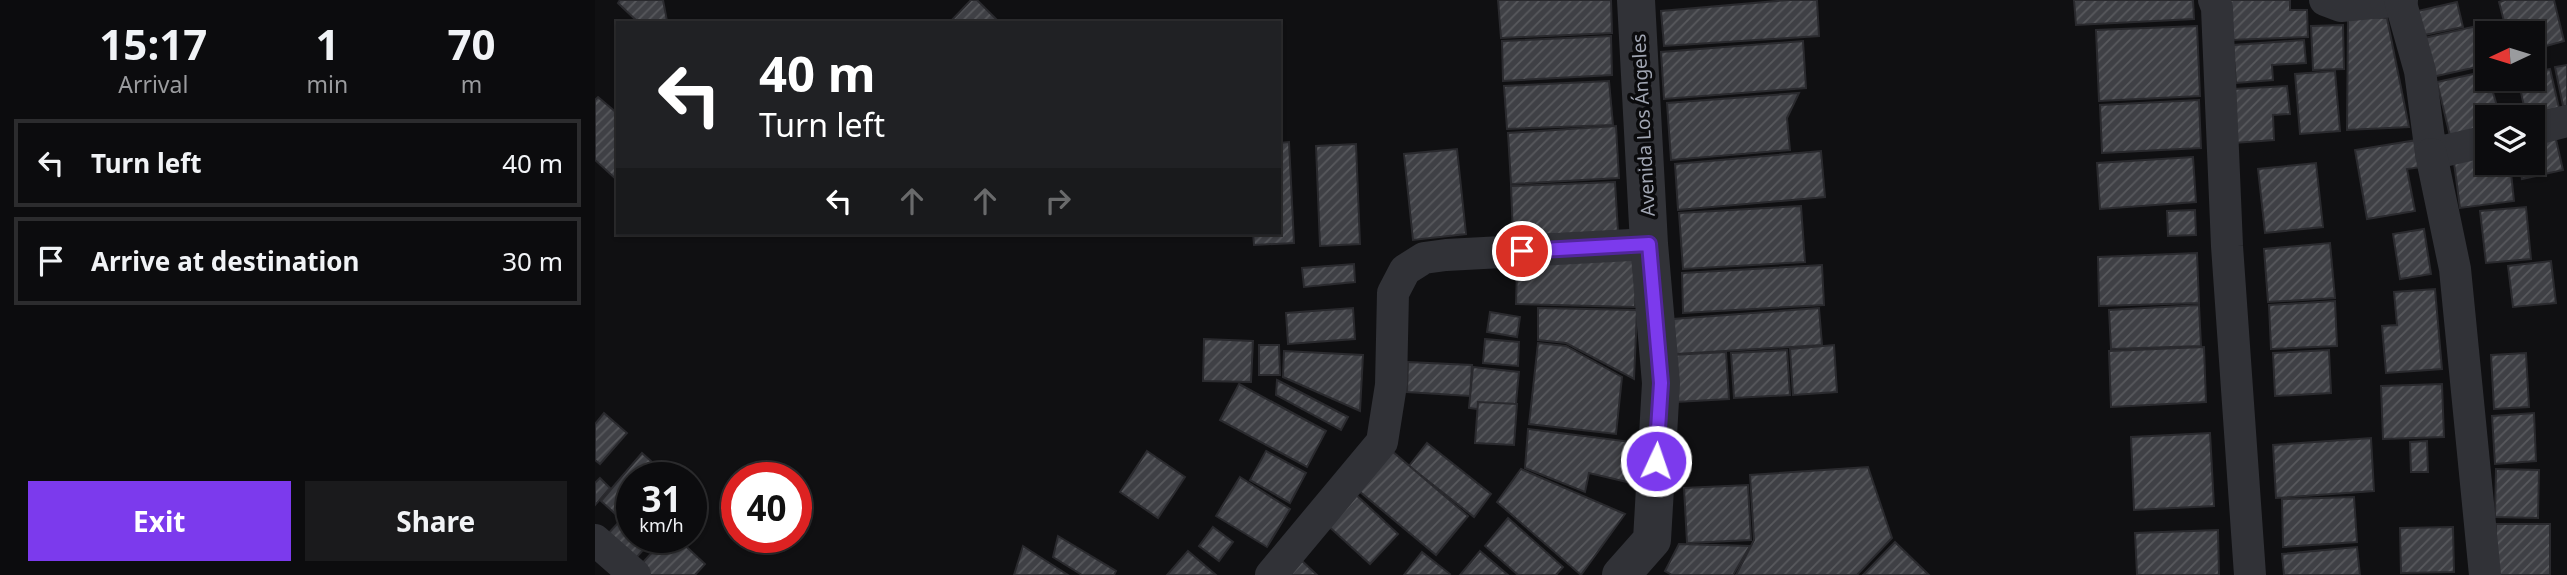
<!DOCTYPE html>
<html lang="en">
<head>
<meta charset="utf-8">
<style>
	body { margin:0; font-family:"Noto Sans",sans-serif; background:#1a1a1c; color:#f1f3f6; height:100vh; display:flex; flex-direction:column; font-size:26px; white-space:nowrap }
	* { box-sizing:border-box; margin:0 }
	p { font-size:23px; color:#9a9b9e }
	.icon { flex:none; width:38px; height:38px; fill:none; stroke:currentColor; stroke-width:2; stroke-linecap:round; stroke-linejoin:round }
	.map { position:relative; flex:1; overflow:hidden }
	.drawer { display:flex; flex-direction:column; background:#0c0c0e; width:595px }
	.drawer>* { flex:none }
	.banner { position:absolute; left:21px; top:21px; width:665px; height:214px; border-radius:0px; box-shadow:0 2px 5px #0004,0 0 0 2px #2c2c2e; background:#202124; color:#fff; overflow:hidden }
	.needle { width:46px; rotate:266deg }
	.controls { position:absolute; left:1880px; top:21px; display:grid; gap:14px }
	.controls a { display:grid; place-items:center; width:70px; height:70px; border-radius:0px; background:#0c0c0e; box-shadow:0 2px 5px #0004,0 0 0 2px #2c2c2e; font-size:35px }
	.speed { position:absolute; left:21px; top:462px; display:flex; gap:14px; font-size:35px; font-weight:700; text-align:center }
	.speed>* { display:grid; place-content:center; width:91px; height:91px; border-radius:50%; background:#0c0c0e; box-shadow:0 2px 5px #0004,0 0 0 2px #2c2c2e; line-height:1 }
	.speed small { font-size:18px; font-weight:400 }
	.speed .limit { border:10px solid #d22; background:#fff; color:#111 }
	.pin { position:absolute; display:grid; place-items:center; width:60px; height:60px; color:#fff; margin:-30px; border:4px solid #fff; border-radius:50%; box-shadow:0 2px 7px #0007 }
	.me { position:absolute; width:77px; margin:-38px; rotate:3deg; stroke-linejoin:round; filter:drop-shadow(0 0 5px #0008) }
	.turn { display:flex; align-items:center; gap:24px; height:147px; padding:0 28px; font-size:32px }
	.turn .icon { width:91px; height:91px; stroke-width:2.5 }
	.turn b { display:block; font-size:49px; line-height:60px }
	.lanes { display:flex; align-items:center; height:66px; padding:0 28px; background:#0003; justify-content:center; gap:35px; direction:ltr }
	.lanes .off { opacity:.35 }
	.eta { display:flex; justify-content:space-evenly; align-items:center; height:119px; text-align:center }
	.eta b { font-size:42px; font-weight:700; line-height:49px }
	.cta { display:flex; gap:14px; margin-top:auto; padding:14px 28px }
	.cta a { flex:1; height:80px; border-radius:0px; background:#7c3aed; color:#fff; font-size:28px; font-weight:700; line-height:80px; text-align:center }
	.cta a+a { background:#1a1a1c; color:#f1f3f6 }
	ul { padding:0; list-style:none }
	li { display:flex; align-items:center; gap:21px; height:88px; margin:0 14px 10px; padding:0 14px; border:4px solid #2c2c2e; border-radius:0px }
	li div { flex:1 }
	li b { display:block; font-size:26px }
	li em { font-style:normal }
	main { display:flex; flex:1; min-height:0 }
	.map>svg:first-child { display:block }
	.building { fill:url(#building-hatch); stroke:#2a2a2e; stroke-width:2 }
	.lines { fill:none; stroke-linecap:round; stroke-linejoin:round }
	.minor { stroke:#313237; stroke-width:32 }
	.tertiary { stroke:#313237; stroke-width:38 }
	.route-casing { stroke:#51269a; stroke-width:18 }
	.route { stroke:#7c3aed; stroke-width:12 }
	.labels { text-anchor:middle; stroke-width:7; stroke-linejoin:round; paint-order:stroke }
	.street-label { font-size:19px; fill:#a1a6b3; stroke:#0b0b0d }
</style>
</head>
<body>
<main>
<section class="drawer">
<div class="eta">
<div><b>15:17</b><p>Arrival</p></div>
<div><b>1</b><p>min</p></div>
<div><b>70</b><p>m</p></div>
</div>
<ul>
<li><svg class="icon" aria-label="left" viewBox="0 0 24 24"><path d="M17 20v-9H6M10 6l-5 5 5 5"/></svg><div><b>Turn left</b></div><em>40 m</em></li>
<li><svg class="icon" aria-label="arrive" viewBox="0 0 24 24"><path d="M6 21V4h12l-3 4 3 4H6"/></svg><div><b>Arrive at destination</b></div><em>30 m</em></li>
</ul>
<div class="cta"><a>Exit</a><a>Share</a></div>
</section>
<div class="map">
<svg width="1972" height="575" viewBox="0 0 1972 575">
	<defs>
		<pattern id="building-hatch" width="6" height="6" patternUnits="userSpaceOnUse" patternTransform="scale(1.75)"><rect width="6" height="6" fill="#3f4045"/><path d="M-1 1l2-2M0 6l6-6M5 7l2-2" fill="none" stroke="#58595d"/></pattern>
	</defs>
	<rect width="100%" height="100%" fill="#101012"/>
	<g class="building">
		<path d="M 25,0 L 68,0 L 72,21 L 44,23 L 23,3 Z"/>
		<path d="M 376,0 L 382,0 L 405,23 L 354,23 Z"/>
		<path d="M 903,0 L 1016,0 L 1017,33 L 906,38 Z"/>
		<path d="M 1193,0 L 1222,0 L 1224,36 L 1069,46 L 1066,11 Z"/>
		<path d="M 1479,0 L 1598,0 L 1599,19 L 1481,25 Z"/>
		<path d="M 1633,0 L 1695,0 L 1695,10 L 1712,10 L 1713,37 L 1635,40 Z"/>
		<path d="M 1910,0 L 1959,0 L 1969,41 L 1937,50 L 1937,33 L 1912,33 L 1904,2 Z"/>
		<path d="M 1862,2 L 1868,27 L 1829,35 L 1823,11 Z"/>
		<path d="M 1753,16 L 1792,18 L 1814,127 L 1752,130 Z"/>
		<path d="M 1748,25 L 1749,69 L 1718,70 L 1716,26 Z"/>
		<path d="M 1602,26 L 1605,96 L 1504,101 L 1501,30 Z"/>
		<path d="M 1882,26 L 1891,65 L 1837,77 L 1829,38 Z"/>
		<path d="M 1016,36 L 1017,75 L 908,81 L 907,41 Z"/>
		<path d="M 1709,40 L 1711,63 L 1677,65 L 1678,80 L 1641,83 L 1638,45 Z"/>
		<path d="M 1208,41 L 1211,88 L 1069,99 L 1066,52 Z"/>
		<path d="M 1972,65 L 1972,106 L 1968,106 L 1960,67 Z"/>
		<path d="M 1955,69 L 1964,108 L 1931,115 L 1923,79 L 1937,79 L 1937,73 Z"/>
		<path d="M 1740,71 L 1745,131 L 1705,134 L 1700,74 Z"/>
		<path d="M 1892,71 L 1905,117 L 1892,117 L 1892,127 L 1855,136 L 1842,82 Z"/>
		<path d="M 1014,81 L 1018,125 L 912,129 L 909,86 Z"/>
		<path d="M 1692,86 L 1695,114 L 1678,115 L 1679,140 L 1639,143 L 1638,89 Z"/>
		<path d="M 1204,93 L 1192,118 L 1195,150 L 1076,160 L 1072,103 Z"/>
		<path d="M 3,97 L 23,114 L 23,181 L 0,160 L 0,100 Z"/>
		<path d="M 1604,100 L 1606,148 L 1507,153 L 1505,105 Z"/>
		<path d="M 1021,126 L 1024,178 L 916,184 L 913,133 Z"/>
		<path d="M 1960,135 L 1968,170 L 1927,179 L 1924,163 L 1937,163 L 1937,140 Z"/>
		<path d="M 1822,140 L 1827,167 L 1812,169 L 1820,211 L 1772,219 L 1760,150 Z"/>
		<path d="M 694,142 L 699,243 L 659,245 L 658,233 L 684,233 L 684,143 Z"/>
		<path d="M 761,144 L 765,244 L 725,246 L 721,146 Z"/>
		<path d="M 862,149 L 871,234 L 818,240 L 809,154 Z"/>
		<path d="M 1226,151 L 1230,197 L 1083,210 L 1080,164 Z"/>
		<path d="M 1892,151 L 1892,163 L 1915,163 L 1919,201 L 1865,208 L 1858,155 Z"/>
		<path d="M 1598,157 L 1601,202 L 1505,209 L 1502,163 Z"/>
		<path d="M 1721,163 L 1728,227 L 1670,233 L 1663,169 Z"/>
		<path d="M 1020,182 L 1023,232 L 918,236 L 916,186 Z"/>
		<path d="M 1206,206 L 1210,262 L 1088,269 L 1084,213 Z"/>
		<path d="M 1931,207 L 1936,259 L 1891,263 L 1885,211 Z"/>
		<path d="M 1600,210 L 1601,235 L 1573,236 L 1572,211 Z"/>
		<path d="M 1829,229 L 1836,274 L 1805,279 L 1798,234 Z"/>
		<path d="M 1735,243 L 1740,298 L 1673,302 L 1669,249 Z"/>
		<path d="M 950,253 L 1043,253 L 1040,307 L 921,304 L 922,270 L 948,270 Z"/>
		<path d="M 1602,253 L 1604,303 L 1504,306 L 1503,257 Z"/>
		<path d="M 1956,261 L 1961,303 L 1918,307 L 1913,266 Z"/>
		<path d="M 759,264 L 760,282 L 709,287 L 707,268 Z"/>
		<path d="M 1227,265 L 1229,305 L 1088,313 L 1087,273 Z"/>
		<path d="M 1840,289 L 1847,369 L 1791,373 L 1787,326 L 1802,325 L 1799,292 Z"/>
		<path d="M 1740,301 L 1742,346 L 1676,349 L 1674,305 Z"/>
		<path d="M 1604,305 L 1606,346 L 1516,349 L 1514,310 Z"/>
		<path d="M 758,308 L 760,339 L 693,344 L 691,313 Z"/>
		<path d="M 943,308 L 1042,310 L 1039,379 L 971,343 L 943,340 Z"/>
		<path d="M 1224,308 L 1227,345 L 1081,354 L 1078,319 Z"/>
		<path d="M 895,312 L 925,317 L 922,337 L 892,332 Z"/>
		<path d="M 609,339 L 658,341 L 656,382 L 608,381 Z"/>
		<path d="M 890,339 L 924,342 L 923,366 L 888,363 Z"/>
		<path d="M 943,343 L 971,346 L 1027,377 L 1021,434 L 934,424 Z"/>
		<path d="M 664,345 L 684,345 L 685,375 L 664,375 Z"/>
		<path d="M 1239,345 L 1242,392 L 1198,395 L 1195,349 Z"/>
		<path d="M 1609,347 L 1611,402 L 1516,407 L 1514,351 Z"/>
		<path d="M 1192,350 L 1195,395 L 1139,398 L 1136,353 Z"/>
		<path d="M 1734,350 L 1736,393 L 1680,396 L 1678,353 Z"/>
		<path d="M 689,351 L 768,355 L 765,411 L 688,377 Z"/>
		<path d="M 1131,352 L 1134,399 L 1081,402 L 1077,355 Z"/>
		<path d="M 1931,353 L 1934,407 L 1899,409 L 1896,355 Z"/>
		<path d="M 813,362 L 877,365 L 875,396 L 812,392 Z"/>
		<path d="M 878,367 L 924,372 L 920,414 L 874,408 Z"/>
		<path d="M 682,380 L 753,417 L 746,430 L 681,395 Z"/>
		<path d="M 644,384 L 731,431 L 712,467 L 625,420 Z"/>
		<path d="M 1847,384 L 1849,437 L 1788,439 L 1786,386 Z"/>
		<path d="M 883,402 L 922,404 L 919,445 L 880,443 Z"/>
		<path d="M 9,413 L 32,433 L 5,464 L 0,460 L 0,424 Z"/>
		<path d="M 1939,413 L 1941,461 L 1900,464 L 1897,416 Z"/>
		<path d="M 933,429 L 1037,442 L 1032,482 L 994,473 L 990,492 L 930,468 Z"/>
		<path d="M 1615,433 L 1619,506 L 1539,510 L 1536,437 Z"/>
		<path d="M 1776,438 L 1779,491 L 1681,498 L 1678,445 Z"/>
		<path d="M 1832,441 L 1833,472 L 1816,472 L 1815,442 Z"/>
		<path d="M 832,443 L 896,494 L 879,517 L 814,466 Z"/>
		<path d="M 552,451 L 590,477 L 563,518 L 525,492 Z"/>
		<path d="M 671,451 L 711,473 L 695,503 L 655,480 Z"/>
		<path d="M 797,451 L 873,516 L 841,555 L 764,491 Z"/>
		<path d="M 47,453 L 67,471 L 61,478 L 37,478 L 37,506 L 26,519 L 6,501 Z"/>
		<path d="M 1273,467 L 1297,538 L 1262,575 L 1141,575 L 1159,540 L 1155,475 Z"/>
		<path d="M 926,469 L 1030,514 L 986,575 L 902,502 Z"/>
		<path d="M 1901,469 L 1944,470 L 1943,518 L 1900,517 Z"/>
		<path d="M 645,477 L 695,509 L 672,547 L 621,516 Z"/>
		<path d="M 5,478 L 15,488 L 0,505 L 0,483 Z"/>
		<path d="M 1153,485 L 1156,540 L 1092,543 L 1089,488 Z"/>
		<path d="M 758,492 L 803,534 L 775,564 L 730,523 Z"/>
		<path d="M 1759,497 L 1762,542 L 1688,547 L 1687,499 Z"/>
		<path d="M 37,508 L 37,537 L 60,537 L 38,561 L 11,536 Z"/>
		<path d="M 913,518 L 968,567 L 961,575 L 923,575 L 890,546 Z"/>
		<rect x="1901" y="524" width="54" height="51"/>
		<path d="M 618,527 L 638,542 L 624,561 L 604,546 Z"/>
		<path d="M 1858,527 L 1859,572 L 1806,573 L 1805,528 Z"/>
		<path d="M 1623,530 L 1624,575 L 1542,575 L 1540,533 Z"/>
		<path d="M 463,536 L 521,571 L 519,575 L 487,575 L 458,557 Z"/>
		<path d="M 71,537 L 81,537 L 110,564 L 100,575 L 48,575 L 42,569 Z"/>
		<path d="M 1300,542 L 1334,575 L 1268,575 Z"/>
		<path d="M 1084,544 L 1155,546 L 1138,575 L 1077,575 L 1070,571 Z"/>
		<path d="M 428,546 L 473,575 L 419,575 Z"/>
		<path d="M 1762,547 L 1765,575 L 1689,575 L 1687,554 Z"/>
		<path d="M 593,551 L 621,575 L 572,575 Z"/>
		<path d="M 885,551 L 913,575 L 865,575 Z"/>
		<path d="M 827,552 L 855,574 L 854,575 L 809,575 Z"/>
		<path d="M 705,559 L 722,575 L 690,575 Z"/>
	</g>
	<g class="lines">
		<g class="minor">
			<path d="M 1619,0 L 1622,8 L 1632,246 L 1655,575"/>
			<path d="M 1730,0 L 1746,6 L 1807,0"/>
			<path d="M 1805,0 L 1825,71 L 1836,154 L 1892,141"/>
			<path d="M 1937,130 L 1972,121"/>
			<path d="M 1836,154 L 1860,269 L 1890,575"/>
			<path d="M 0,540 L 40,575"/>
			<path d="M 676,575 L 787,442 L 796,385 L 798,293 L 810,270 L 829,258 L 851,255 L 1054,244"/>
		</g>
		<path class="tertiary" d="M 1026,575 L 1057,540 L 1066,383 L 1054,244 L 1041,0"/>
	</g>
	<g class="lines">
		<defs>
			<path id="route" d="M 927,251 L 1054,244 L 1066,383 L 1061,461"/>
		</defs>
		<use href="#route" class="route-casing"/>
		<use href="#route" class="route"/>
	</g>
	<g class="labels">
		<g class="street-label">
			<text transform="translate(1048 125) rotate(-93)" y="7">Avenida Los Ángeles</text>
		</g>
	</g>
</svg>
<div class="controls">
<a><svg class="needle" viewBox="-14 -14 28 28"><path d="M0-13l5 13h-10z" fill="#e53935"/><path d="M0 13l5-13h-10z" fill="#9a9b9e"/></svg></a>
<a><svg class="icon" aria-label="layers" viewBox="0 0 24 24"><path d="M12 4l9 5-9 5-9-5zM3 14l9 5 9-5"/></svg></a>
</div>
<div class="speed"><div>31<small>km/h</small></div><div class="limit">40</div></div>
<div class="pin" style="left:927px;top:251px;background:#d93025"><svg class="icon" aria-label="arrive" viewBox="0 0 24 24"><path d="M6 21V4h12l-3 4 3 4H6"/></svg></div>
<svg class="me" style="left:1061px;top:461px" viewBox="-20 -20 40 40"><circle r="17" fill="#7c3aed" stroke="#fff" stroke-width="3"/><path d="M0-11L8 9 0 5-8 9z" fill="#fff"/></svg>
<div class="banner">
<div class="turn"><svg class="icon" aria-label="left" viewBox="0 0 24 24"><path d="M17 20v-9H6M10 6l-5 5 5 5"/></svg><div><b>40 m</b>Turn left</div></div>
<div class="lanes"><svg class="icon" aria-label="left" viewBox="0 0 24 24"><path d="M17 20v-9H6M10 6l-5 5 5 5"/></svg><svg class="icon off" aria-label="ahead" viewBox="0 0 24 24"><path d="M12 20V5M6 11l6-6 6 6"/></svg><svg class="icon off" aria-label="ahead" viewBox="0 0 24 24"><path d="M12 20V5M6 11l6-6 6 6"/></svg><svg class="icon off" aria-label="right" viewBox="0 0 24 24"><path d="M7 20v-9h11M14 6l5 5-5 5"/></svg></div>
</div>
</div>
</main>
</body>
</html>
